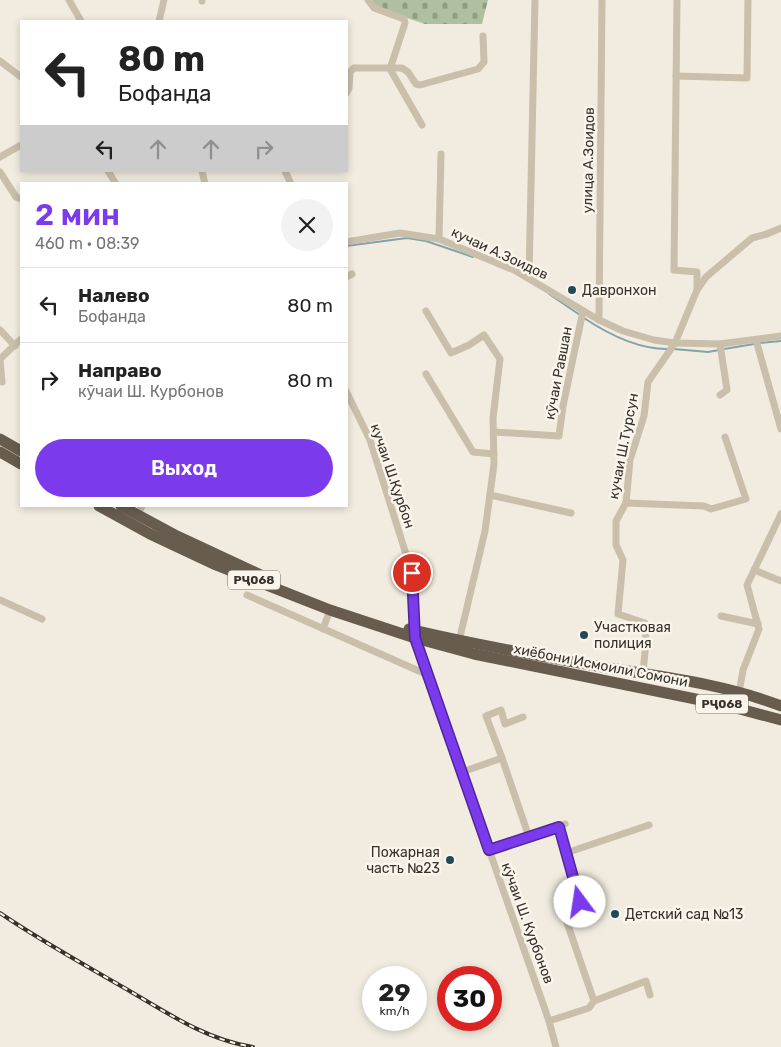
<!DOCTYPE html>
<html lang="ru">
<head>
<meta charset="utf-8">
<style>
	body { margin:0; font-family:Rubik,sans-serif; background:#f2f2f2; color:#222; height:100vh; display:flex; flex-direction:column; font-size:19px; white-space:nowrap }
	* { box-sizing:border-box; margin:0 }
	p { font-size:16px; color:#767676 }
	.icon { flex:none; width:28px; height:28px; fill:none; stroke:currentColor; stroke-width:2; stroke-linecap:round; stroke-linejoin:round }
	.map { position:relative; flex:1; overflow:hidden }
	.drawer { position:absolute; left:20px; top:182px; width:328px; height:325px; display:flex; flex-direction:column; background:#fff; border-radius:0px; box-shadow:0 2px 8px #0003 }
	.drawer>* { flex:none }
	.hud { position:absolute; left:20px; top:20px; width:328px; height:152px; border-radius:0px; box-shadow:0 2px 8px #0003; background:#fff; color:#222; overflow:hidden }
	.speed { position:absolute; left:362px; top:966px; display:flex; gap:10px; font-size:25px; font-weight:700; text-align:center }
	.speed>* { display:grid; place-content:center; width:65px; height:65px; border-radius:50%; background:#fff; box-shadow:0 2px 8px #0003; line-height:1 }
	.speed small { font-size:12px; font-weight:400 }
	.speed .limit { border:8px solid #d22; background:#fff; color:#111 }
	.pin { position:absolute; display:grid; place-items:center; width:42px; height:42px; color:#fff; margin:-21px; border:2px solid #fff; border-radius:50%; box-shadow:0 1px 5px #0007 }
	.me { position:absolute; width:55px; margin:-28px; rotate:346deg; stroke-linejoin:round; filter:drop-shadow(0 0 4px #0008) }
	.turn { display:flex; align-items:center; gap:18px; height:105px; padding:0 15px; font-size:22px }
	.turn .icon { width:65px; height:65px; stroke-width:2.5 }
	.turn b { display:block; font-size:35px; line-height:42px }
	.lanes { display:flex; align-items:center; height:48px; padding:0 15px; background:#0003; justify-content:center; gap:25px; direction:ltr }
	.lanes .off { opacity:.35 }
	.round { display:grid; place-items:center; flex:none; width:52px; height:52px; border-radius:26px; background:#f2f2f2 }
	.overview { display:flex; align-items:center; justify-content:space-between; height:85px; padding:0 15px }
	h1 { font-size:30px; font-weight:600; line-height:38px; color:#7c3aed }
	.cta { display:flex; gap:10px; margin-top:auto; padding:10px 15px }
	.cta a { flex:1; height:58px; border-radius:30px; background:#7c3aed; color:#fff; font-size:20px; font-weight:600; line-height:58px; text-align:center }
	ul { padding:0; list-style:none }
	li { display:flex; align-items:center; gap:15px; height:75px; padding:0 15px; border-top:1px solid #e0e0e0 }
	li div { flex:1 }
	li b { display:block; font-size:19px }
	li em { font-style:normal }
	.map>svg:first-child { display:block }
	.cemetery { fill:url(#cemetery-stones) }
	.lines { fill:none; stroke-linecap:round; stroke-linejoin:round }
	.stream { stroke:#80a3ad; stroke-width:2 }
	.minor { stroke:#c9bfab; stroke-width:7 }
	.trunk { stroke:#685c4f; stroke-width:11 }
	.rail-casing { stroke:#37312a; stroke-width:4 }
	.rail { stroke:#f9f5eb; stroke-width:2; stroke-dasharray:5.5; stroke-linecap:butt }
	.route-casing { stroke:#51269a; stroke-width:12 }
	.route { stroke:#7c3aed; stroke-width:9 }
	.poi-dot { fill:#224957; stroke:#f9f5eb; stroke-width:2 }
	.labels { text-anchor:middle; stroke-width:5; stroke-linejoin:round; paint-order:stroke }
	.shield { fill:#f9f5eb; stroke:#716c64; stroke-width:1 }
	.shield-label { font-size:12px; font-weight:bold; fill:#37312a }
	.street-label { font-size:14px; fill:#37312a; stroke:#f9f5eb }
	.poi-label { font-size:14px; fill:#37312a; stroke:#f9f5eb; text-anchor:start }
</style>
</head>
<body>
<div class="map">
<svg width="781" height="1047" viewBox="0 0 781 1047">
	<defs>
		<pattern id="cemetery-stones" width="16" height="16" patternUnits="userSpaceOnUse" patternTransform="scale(1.25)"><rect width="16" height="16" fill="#afc0a0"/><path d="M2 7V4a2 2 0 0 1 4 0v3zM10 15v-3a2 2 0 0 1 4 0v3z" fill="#8f9d83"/></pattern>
	</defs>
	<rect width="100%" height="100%" fill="#f1ecdf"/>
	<path class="cemetery" d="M 369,0 L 488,0 L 482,24 L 425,24 L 374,7 Z"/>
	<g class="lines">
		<g class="stream">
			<path d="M 346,246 L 407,238 L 426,241 L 473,257"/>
			<path d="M 549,294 L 580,315"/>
			<path d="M 584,318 C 608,334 637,349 667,349"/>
			<path d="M 759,343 L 781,341"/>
			<path d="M 674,349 L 708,352 L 719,350"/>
			<path d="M 724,349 L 754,344"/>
		</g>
		<g class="minor">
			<path d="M 69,0 L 81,21"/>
			<path d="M 202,0 L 202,1"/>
			<path d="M 368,0 L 374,8 L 404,19 L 405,23 L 390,69 L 422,125"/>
			<path d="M 677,0 L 674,270 L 697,272 L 697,290"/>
			<path d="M 159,21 L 164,0"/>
			<path d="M 0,61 L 21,77"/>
			<path d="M 676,76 L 747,78 L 748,0"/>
			<path d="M 346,94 L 349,88 L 350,72 L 354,68 L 402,68 L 408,72 L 416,84 L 420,85 L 478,69 L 484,62 L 483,36"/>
			<path d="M 0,157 L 21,145"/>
			<path d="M 108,171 L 116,184"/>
			<path d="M 202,171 L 205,184"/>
			<path d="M 285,171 L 291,184"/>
			<path d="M 0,172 L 16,197 L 21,199"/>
			<path d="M 439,239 L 441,154"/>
			<path d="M 346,242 L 400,233 L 439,239 L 514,270 L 599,320 L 623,331 L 654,340 L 675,343 L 720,344 L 781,336"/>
			<path d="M 346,277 L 352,274"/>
			<path d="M 529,278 L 535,0"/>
			<path d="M 426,311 L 451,353 L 469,345 L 484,335 L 500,359 L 493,418 L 494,464 L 485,531 L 459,641"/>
			<path d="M 599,320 L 602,0"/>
			<path d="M 0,330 L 15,346"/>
			<path d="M 756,340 L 781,429"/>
			<path d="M 720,344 L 727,390 L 720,395"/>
			<path d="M 0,359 L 21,339"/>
			<path d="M 0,360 L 2,382"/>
			<path d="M 426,374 L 473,452 L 494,454"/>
			<path d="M 346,391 L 370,440 L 412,573 L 416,631"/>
			<path d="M 494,432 L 559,436 L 563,406 L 583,311"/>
			<path d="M 490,495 L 571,513"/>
			<path d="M 626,503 L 704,506 L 711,509 L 746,499 L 725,437"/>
			<path d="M 137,516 L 142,506"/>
			<path d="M 754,570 L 781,581"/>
			<path d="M 247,595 L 428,675"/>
			<path d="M 0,600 L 42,619"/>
			<path d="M 721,616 L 758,624"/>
			<path d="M 323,629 L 330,610"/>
			<path d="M 415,638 L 549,1021 L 556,1047"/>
			<path d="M 643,673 L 646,641 L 645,623 L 618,614 L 623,560 L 616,545 L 616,521 L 626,503 L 630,460 L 644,416 L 648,382 L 675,343 L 697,290 L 706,277 L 752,238 L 767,234 L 781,228"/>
			<path d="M 739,693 L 743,670 L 759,629 L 747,585 L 781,514"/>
			<path d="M 502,758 L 529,837"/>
			<path d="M 462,772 L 502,758 L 486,716 L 501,710 L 505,724 L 523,717"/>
			<path d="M 559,827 L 566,853"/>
			<path d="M 489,850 L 565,824"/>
			<path d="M 594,1001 L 646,981 L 650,995"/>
			<path d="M 549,1021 L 589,1008 L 594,1001 L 562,908 L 580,902 L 566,853 L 649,825"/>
		</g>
		<g class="trunk">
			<path d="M 0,439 L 21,451"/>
			<path d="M 0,452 L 21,464"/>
			<path d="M 99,506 L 150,534 L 216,565 L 330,610 L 415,638 L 474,654 L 725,705 L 781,720"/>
			<path d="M 121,506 L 177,536 L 265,577"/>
			<path d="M 409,629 C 473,644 538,656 603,667 C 663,677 725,684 781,706"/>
		</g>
		<defs>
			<path id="rail" d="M 0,913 C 41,941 85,965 128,990 C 167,1013 207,1040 253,1047"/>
		</defs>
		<use href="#rail" class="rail-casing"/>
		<use href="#rail" class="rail"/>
	</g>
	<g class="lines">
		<defs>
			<path id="route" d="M 412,573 L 415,638 L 489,850 L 559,827 L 580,902"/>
		</defs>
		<use href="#route" class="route-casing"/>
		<use href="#route" class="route"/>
	</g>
	<g class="poi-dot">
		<circle cx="572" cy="290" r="5"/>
		<circle cx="584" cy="635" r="5"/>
		<circle cx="450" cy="860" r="5"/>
		<circle cx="615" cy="914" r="5"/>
	</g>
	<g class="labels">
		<g class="shield">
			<rect x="228" y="570.5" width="52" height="19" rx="4"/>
			<rect x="696" y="694.5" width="52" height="19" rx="4"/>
		</g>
		<g class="shield-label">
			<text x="254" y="584">РҶ068</text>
			<text x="722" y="708">РҶ068</text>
		</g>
		<g class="street-label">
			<text transform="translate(588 160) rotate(-89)" y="5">улица А.Зоидов</text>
			<text transform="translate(500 253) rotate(25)" y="5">кучаи А.Зоидов</text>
			<text transform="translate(558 373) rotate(-79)" y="5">кӯчаи Равшан</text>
			<text transform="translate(623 446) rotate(-79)" y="5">кучаи Ш.Турсун</text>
			<text transform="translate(393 476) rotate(71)" y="5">кучаи Ш.Қурбон</text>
			<text transform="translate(601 665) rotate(11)" y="5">хиёбони Исмоили Сомони</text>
			<text transform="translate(528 923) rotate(70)" y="5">кӯчаи Ш. Курбонов</text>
		</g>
		<g class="poi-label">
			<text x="582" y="295">Давронхон</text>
			<text x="594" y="632">Участковая<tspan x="594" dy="16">полиция</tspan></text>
			<text x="440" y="857" text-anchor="end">Пожарная<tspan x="440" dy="16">часть №23</tspan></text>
			<text x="625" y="919">Детский сад №13</text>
		</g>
	</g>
</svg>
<div class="speed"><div>29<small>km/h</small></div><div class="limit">30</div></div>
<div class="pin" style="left:412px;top:573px;background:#d93025"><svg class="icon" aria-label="arrive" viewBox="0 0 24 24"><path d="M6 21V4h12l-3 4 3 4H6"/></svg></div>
<svg class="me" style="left:580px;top:902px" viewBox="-20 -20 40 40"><circle r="19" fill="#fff"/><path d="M0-13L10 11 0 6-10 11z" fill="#7c3aed"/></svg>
<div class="hud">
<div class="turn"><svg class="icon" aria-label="left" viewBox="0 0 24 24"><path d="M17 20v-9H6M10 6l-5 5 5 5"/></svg><div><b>80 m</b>Бофанда</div></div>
<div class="lanes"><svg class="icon" aria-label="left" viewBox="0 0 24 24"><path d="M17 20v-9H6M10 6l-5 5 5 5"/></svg><svg class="icon off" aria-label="ahead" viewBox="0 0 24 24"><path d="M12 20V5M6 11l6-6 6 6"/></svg><svg class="icon off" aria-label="ahead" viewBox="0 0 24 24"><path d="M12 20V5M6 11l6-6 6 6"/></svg><svg class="icon off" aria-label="right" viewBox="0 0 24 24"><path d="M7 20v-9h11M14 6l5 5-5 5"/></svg></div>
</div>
<section class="drawer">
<div class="overview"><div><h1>2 мин</h1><p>460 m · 08:39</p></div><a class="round"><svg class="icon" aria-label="close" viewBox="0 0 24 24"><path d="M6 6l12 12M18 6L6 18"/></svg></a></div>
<ul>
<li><svg class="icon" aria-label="left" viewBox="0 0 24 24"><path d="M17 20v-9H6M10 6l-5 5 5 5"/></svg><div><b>Налево</b><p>Бофанда</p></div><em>80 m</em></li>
<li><svg class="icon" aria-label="right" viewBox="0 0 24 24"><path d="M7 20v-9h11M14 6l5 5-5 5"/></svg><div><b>Направо</b><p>кӯчаи Ш. Курбонов</p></div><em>80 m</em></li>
</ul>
<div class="cta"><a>Выход</a></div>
</section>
</div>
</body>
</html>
